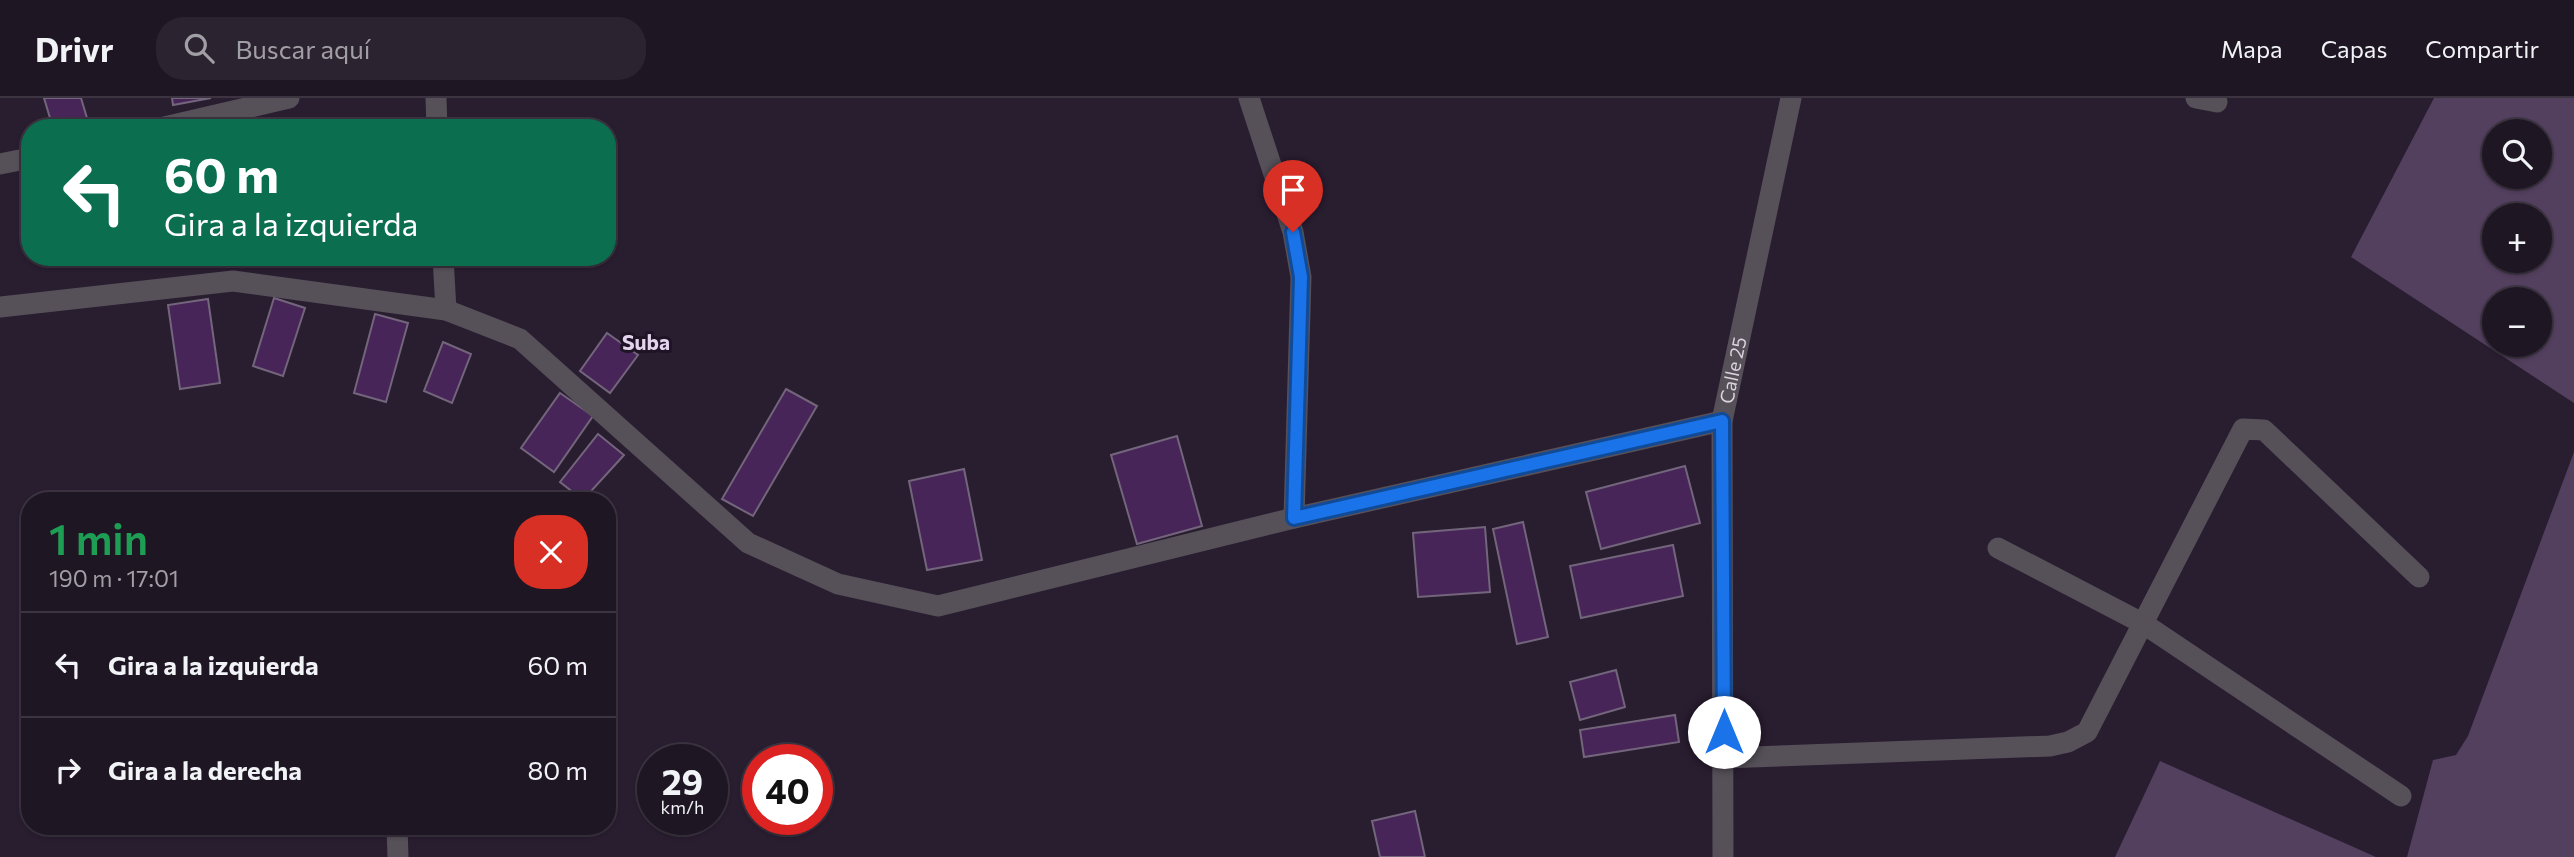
<!DOCTYPE html>
<html lang="es">
<head>
<meta charset="utf-8">
<style>
	body { margin:0; font-family:Commissioner,sans-serif; background:#2c2331; color:#f1f3f6; height:100vh; display:flex; flex-direction:column; font-size:26px; white-space:nowrap }
	* { box-sizing:border-box; margin:0 }
	p { font-size:23px; color:#a19fa6 }
	.icon { flex:none; width:38px; height:38px; fill:none; stroke:currentColor; stroke-width:2; stroke-linecap:round; stroke-linejoin:round }
	.map { position:relative; flex:1; overflow:hidden }
	.panel { position:absolute; left:21px; top:394px; width:595px; height:343px; display:flex; flex-direction:column; background:#1f1624; border-radius:28px; box-shadow:0 2px 5px #0004,0 0 0 2px #3c3541 }
	.panel>* { flex:none }
	.banner { position:absolute; left:21px; top:21px; width:595px; height:147px; border-radius:28px; box-shadow:0 2px 5px #0004,0 0 0 2px #3c3541; background:#0b6e4f; color:#fff; overflow:hidden }
	.fabs { position:absolute; left:2482px; top:21px; display:grid; gap:14px }
	.fabs a { display:grid; place-items:center; width:70px; height:70px; border-radius:50%; background:#1f1624; box-shadow:0 2px 5px #0004,0 0 0 2px #3c3541; font-size:35px }
	.speed { position:absolute; left:637px; top:646px; display:flex; gap:14px; font-size:35px; font-weight:700; text-align:center }
	.speed>* { display:grid; place-content:center; width:91px; height:91px; border-radius:50%; background:#1f1624; box-shadow:0 2px 5px #0004,0 0 0 2px #3c3541; line-height:1 }
	.speed small { font-size:18px; font-weight:400 }
	.speed .limit { border:10px solid #d22; background:#fff; color:#111 }
	.pin { position:absolute; display:grid; place-items:center; width:60px; height:60px; color:#fff; margin:-72px -30px; border-radius:50% 50% 50% 0; rotate:-45deg; box-shadow:0 0 7px #0007 }
	.pin .icon { rotate:45deg }
	.me { position:absolute; width:77px; margin:-38px; rotate:0deg; stroke-linejoin:round; filter:drop-shadow(0 0 5px #0008) }
	.turn { display:flex; align-items:center; gap:24px; height:147px; padding:0 28px; font-size:32px }
	.turn .icon { width:91px; height:91px; stroke-width:2.5 }
	.turn b { display:block; font-size:49px; line-height:60px }
	.round { display:grid; place-items:center; flex:none; width:74px; height:74px; border-radius:28px; background:#2c2331 }
	.headline { display:flex; align-items:center; justify-content:space-between; height:119px; padding:0 28px }
	h1 { font-size:42px; font-weight:600; line-height:52px; color:#1e9e55 }
	ul { padding:0; list-style:none }
	li { display:flex; align-items:center; gap:21px; height:105px; padding:0 28px; border-top:2px solid #3c3541 }
	li div { flex:1 }
	li b { display:block; font-size:26px }
	li em { font-style:normal }
	header { display:flex; align-items:center; gap:42px; box-sizing:border-box; height:98px; padding:0 35px; background:#1f1624; border-bottom:2px solid #3c3541 }
	header strong { font-size:33px }
	nav { display:flex; gap:38px; margin-inline-start:auto; font-size:24px }
	.search { width:490px; height:63px; background:#2c2331; display:flex; align-items:center; gap:18px; box-sizing:border-box; padding:0 24px; border-radius:28px; color:#a19fa6; font-size:26px }
	.map>svg:first-child { display:block }
	.green { fill:#533f5e; fill-rule:evenodd }
	.building { fill:#472558; stroke:#73657b; stroke-width:2 }
	.lines { fill:none; stroke-linecap:round; stroke-linejoin:round }
	.minor { stroke:#565059; stroke-width:21 }
	.route-casing { stroke:#114b97; stroke-width:18 }
	.route { stroke:#1a73e8; stroke-width:12 }
	.labels { text-anchor:middle; stroke-width:6; stroke-linejoin:round; paint-order:stroke }
	.street-label { font-size:19px; fill:#dbd4e0; stroke:#1f1426 }
	.neighbourhood-label { font-size:21px; font-weight:bold; fill:#e3d3ec; stroke:#1f1426 }
</style>
</head>
<body>
<header>
<strong>Drivr</strong>
<div class="search"><svg class="icon" aria-label="search" viewBox="0 0 24 24"><circle cx="10" cy="10" r="6"/><path d="M15 15l6 6"/></svg>Buscar aquí</div>
<nav><a>Mapa</a><a>Capas</a><a>Compartir</a></nav>
</header>
<div class="map">
<svg width="2574" height="759" viewBox="0 0 2574 759">
	<rect width="100%" height="100%" fill="#291d30"/>
	<g class="green">
		<path d="M 2434,0 L 2574,0 L 2574,305 L 2351,159 ZM 2494,33 L 2539,33 L 2539,79 L 2494,79 ZM 2494,117 L 2539,117 L 2539,163 L 2494,163 ZM 2494,201 L 2539,201 L 2539,247 L 2494,247 Z"/>
		<path d="M 2574,354 L 2574,759 L 2407,759 L 2433,662 L 2456,657 L 2468,638 Z"/>
		<path d="M 2160,663 L 2376,759 L 2115,759 Z"/>
	</g>
	<g class="building">
		<path d="M 44,0 L 81,0 L 87,20 L 53,30 Z"/>
		<path d="M 172,0 L 211,0 L 173,7 Z"/>
		<path d="M 274,200 L 305,210 L 283,278 L 253,268 Z"/>
		<path d="M 208,201 L 220,285 L 180,291 L 168,207 Z"/>
		<path d="M 375,216 L 408,225 L 386,304 L 354,295 Z"/>
		<path d="M 607,235 L 638,257 L 610,295 L 580,273 Z"/>
		<path d="M 443,244 L 471,256 L 452,305 L 424,293 Z"/>
		<path d="M 786,291 L 817,308 L 753,418 L 722,401 Z"/>
		<path d="M 560,295 L 593,318 L 554,374 L 521,350 Z"/>
		<path d="M 598,336 L 624,357 L 583,402 L 560,384 Z"/>
		<path d="M 1177,338 L 1202,428 L 1137,446 L 1111,357 Z"/>
		<path d="M 1685,368 L 1700,425 L 1601,451 L 1586,394 Z"/>
		<path d="M 964,371 L 982,462 L 927,472 L 909,383 Z"/>
		<path d="M 1523,424 L 1548,539 L 1517,546 L 1493,431 Z"/>
		<path d="M 1485,429 L 1490,494 L 1418,499 L 1413,435 Z"/>
		<path d="M 1673,447 L 1683,498 L 1581,520 L 1570,468 Z"/>
		<path d="M 1616,572 L 1625,609 L 1580,622 L 1570,584 Z"/>
		<path d="M 1675,617 L 1679,644 L 1584,659 L 1580,632 Z"/>
		<path d="M 1415,713 L 1425,759 L 1380,759 L 1372,723 Z"/>
	</g>
	<g class="lines">
		<g class="minor">
			<path d="M 436,0 L 437,30"/>
			<path d="M 1249,0 L 1293,134 L 1301,179 L 1294,420"/>
			<path d="M 2196,0 L 2217,4"/>
			<path d="M 160,30 L 289,0"/>
			<path d="M 0,66 L 30,60"/>
			<path d="M 443,159 L 446,212"/>
			<path d="M 0,209 L 233,183 L 446,212 L 520,241 L 748,445 L 838,486 L 938,508 L 1294,420 L 1722,323"/>
			<path d="M 1998,450 L 2144,526 L 2401,698"/>
			<path d="M 1724,660 L 2050,648 L 2068,644 L 2087,634 L 2243,331 L 2264,332 L 2419,479"/>
			<path d="M 397,728 L 398,759"/>
			<path id="s1" d="M 1723,759 L 1722,323 L 1791,0"/>
		</g>
	</g>
	<g class="lines">
		<defs>
			<path id="route" d="M 1293,134 L 1301,179 L 1294,420 L 1722,323 L 1724,634"/>
		</defs>
		<use href="#route" class="route-casing"/>
		<use href="#route" class="route"/>
	</g>
	<g class="labels">
		<g class="street-label">
			<text dy="7" stroke="none"><textPath href="#s1" startOffset="488">Calle 25</textPath></text>
		</g>
		<g class="neighbourhood-label">
			<text x="646" y="252">Suba</text>
		</g>
	</g>
</svg>
<div class="fabs">
<a><svg class="icon" aria-label="search" viewBox="0 0 24 24"><circle cx="10" cy="10" r="6"/><path d="M15 15l6 6"/></svg></a>
<a>+</a>
<a>−</a>
</div>
<div class="speed"><div>29<small>km/h</small></div><div class="limit">40</div></div>
<div class="pin" style="left:1293px;top:134px;background:#d93025"><svg class="icon" aria-label="arrive" viewBox="0 0 24 24"><path d="M6 21V4h12l-3 4 3 4H6"/></svg></div>
<svg class="me" style="left:1724px;top:634px" viewBox="-20 -20 40 40"><circle r="19" fill="#fff"/><path d="M0-13L10 11 0 6-10 11z" fill="#1a73e8"/></svg>
<div class="banner">
<div class="turn"><svg class="icon" aria-label="left" viewBox="0 0 24 24"><path d="M17 20v-9H6M10 6l-5 5 5 5"/></svg><div><b>60 m</b>Gira a la izquierda</div></div>
</div>
<section class="panel">
<div class="headline"><div><h1>1 min</h1><p>190 m · 17:01</p></div><a class="round" style="background:#d93025;color:#fff"><svg class="icon" aria-label="close" viewBox="0 0 24 24"><path d="M6 6l12 12M18 6L6 18"/></svg></a></div>
<ul>
<li><svg class="icon" aria-label="left" viewBox="0 0 24 24"><path d="M17 20v-9H6M10 6l-5 5 5 5"/></svg><div><b>Gira a la izquierda</b></div><em>60 m</em></li>
<li><svg class="icon" aria-label="right" viewBox="0 0 24 24"><path d="M7 20v-9h11M14 6l5 5-5 5"/></svg><div><b>Gira a la derecha</b></div><em>80 m</em></li>
</ul>
</section>
</div>
</body>
</html>
